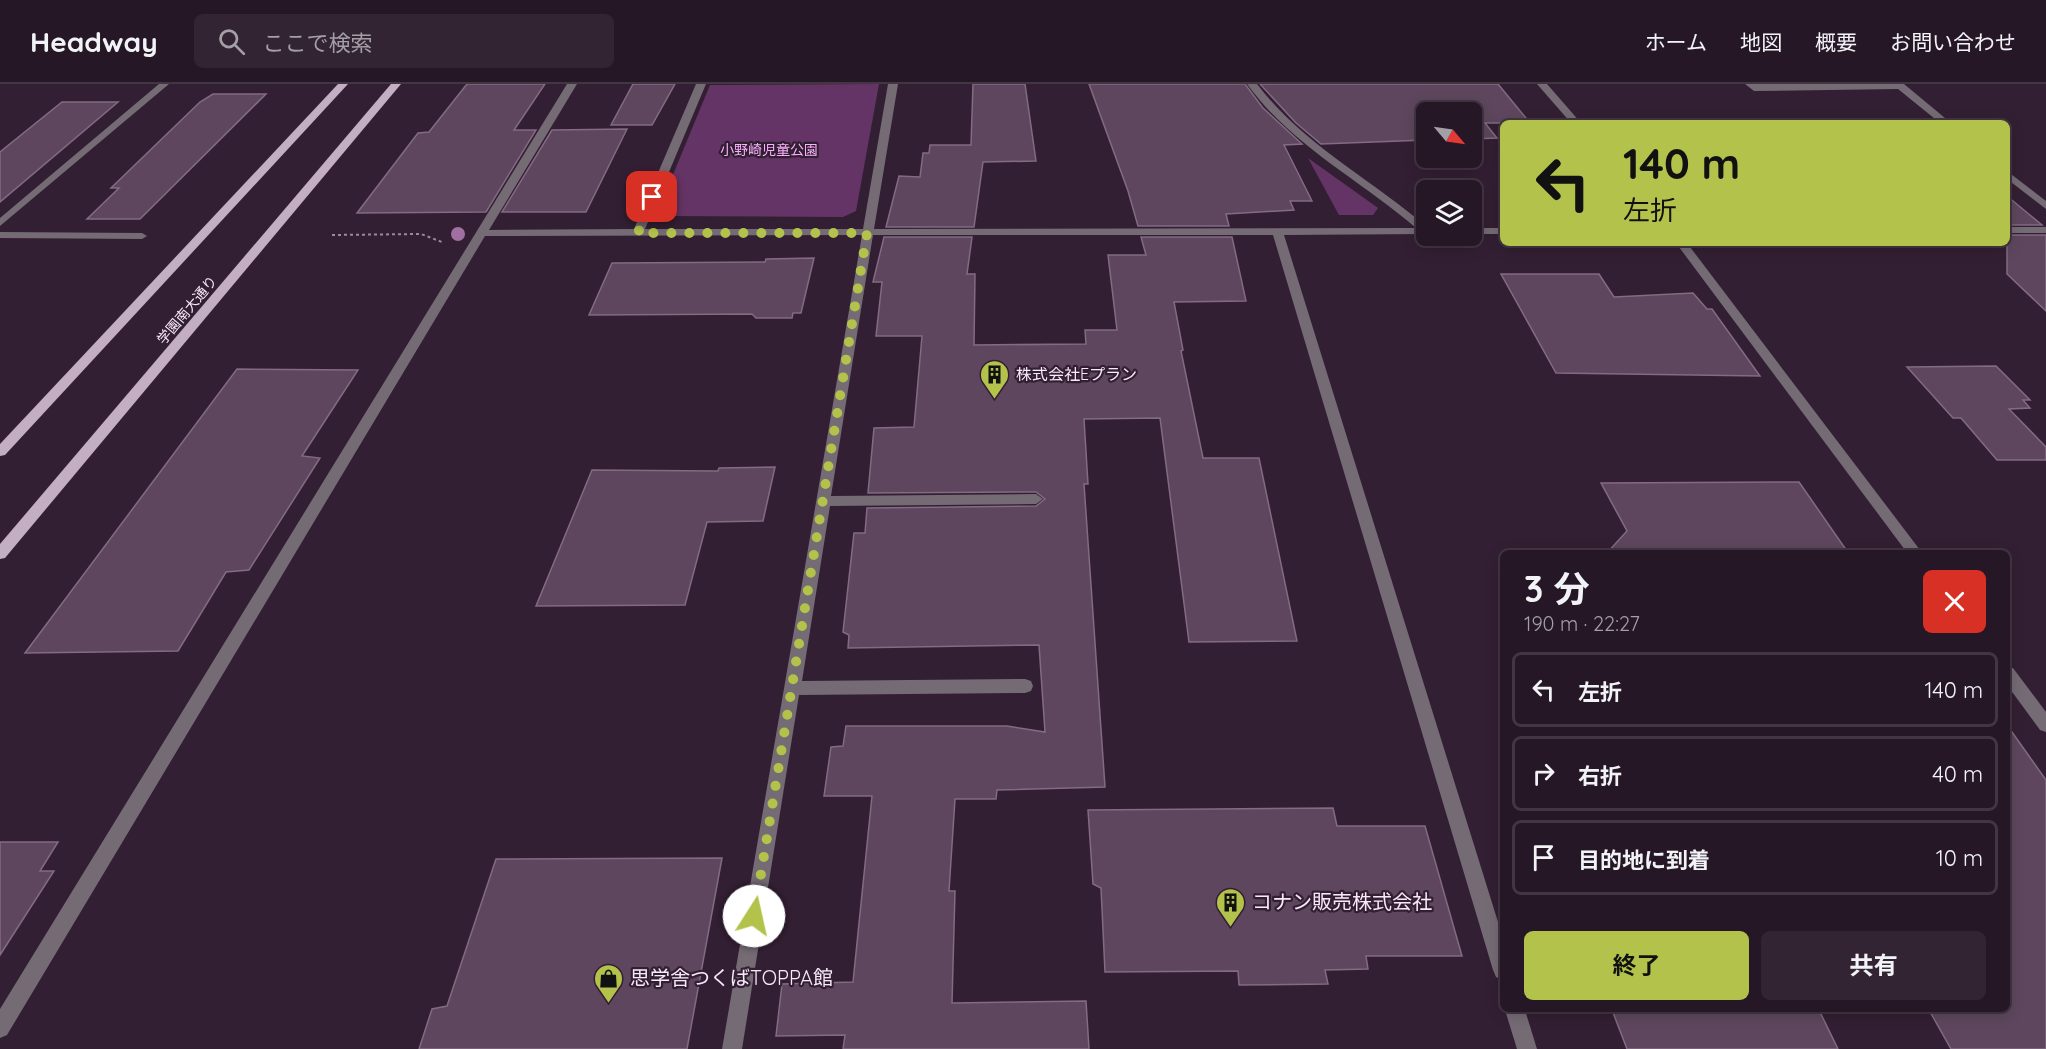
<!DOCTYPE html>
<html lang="ja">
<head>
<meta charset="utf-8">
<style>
	body { margin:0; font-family:Quicksand,"Noto Sans JP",sans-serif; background:#322432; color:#f1f3f6; height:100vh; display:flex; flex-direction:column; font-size:22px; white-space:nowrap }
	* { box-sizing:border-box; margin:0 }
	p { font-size:20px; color:#a49fa7 }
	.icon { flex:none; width:33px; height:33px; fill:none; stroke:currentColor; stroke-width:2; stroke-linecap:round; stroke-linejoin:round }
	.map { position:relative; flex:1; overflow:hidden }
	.side { position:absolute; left:1500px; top:466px; width:510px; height:462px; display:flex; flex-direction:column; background:#261726; border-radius:9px; box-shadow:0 3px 15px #0003,0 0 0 2px #423643 }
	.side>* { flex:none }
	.hud { position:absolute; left:1500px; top:36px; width:510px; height:126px; border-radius:9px; box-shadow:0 3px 15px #0003,0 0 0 2px #423643; background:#b3c24b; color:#111; overflow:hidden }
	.needle { width:39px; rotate:119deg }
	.controls { position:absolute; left:1416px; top:18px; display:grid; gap:12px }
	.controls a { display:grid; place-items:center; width:66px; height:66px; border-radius:9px; background:#261726; box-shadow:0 3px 15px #0003,0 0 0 2px #423643; font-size:30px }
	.pin { position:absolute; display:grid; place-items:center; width:51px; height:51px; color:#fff; margin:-26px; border-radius:12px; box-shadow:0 3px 9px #0006 }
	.me { position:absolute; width:66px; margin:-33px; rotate:10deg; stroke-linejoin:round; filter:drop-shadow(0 0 4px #0008) }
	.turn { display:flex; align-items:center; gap:21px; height:126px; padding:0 24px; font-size:27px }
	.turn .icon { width:78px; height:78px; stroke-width:2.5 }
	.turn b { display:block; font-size:42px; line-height:51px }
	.round { display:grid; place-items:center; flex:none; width:63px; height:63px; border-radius:9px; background:#322432 }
	.headline { display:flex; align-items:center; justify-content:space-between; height:102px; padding:0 24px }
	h1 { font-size:36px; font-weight:700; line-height:45px }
	.action { display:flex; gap:12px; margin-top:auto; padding:12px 24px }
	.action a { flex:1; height:69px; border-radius:9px; background:#b3c24b; color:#111; font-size:24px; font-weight:700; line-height:69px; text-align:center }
	.action a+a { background:#322432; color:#f1f3f6 }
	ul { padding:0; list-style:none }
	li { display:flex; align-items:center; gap:18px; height:75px; margin:0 12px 9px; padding:0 12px; border:3px solid #423643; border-radius:9px }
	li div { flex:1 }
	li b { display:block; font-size:22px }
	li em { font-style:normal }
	header { display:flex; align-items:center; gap:36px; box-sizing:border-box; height:84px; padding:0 30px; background:#261726; border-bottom:2px solid #423643 }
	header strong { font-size:28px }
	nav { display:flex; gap:33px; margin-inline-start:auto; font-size:21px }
	.search { width:420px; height:54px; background:#322432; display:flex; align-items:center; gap:15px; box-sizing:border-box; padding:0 21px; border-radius:9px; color:#a49fa7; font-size:22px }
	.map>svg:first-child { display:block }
	.green { fill:#653466 }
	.building { fill:#5e475e; stroke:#836b83; stroke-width:1.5 }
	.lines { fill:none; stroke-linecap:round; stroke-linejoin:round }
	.path { stroke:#9a899a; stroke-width:2; stroke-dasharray:3 3; stroke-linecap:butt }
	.minor { fill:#756b75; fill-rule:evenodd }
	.major { fill:#c4aec4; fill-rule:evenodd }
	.tree { fill:#a070a0 }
	.route { stroke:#b3c24b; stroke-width:10; stroke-dasharray:0 18 }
	.labels { text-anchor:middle; stroke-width:4.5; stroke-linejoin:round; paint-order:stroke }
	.far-park-label { font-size:14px; fill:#f9b2fa; stroke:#331f33 }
	.far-street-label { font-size:14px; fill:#f7e9f7; stroke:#331f33 }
	.poi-label { font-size:16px; fill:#f7e9f7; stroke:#331f33; text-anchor:start }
	.near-poi-label { font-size:20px; fill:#f7e9f7; stroke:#331f33; text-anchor:start }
</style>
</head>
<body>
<header>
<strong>Headway</strong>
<div class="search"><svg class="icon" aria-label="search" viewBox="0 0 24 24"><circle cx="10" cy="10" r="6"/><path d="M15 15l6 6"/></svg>ここで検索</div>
<nav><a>ホーム</a><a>地図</a><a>概要</a><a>お問い合わせ</a></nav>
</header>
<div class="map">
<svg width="2046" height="965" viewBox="0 0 2046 965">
	<rect width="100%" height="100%" fill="#331f33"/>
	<g class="green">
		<path d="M 879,0 L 856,127 L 843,133 L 666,132 L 658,127 L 710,1 Z"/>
		<path d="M 1308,74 L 1378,124 L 1373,131 L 1339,131 Z"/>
	</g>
	<g class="building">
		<path d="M 467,0 L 545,0 L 514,46 L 536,46 L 486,128 L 357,129 L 418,49 L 429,48 Z"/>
		<path d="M 633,0 L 675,0 L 652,41 L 611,41 Z"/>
		<path d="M 973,0 L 1025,0 L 1036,77 L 983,78 L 974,143 L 886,143 L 899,92 L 920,93 L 923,69 L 929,69 L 930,61 L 971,61 Z"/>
		<path d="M 1089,0 L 1245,0 L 1263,24 L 1302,60 L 1284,61 L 1312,117 L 1290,117 L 1294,126 L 1226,130 L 1229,142 L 1138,142 L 1128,107 Z"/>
		<path d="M 1260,0 L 1498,0 L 1530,39 L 1485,39 L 1497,54 L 1472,55 L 1472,28 L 1426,28 L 1426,56 L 1321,60 L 1296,39 Z"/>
		<path d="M 213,10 L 266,10 L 140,135 L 87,135 L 119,104 L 111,104 L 200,18 Z"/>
		<path d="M 62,18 L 118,18 L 0,118 L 0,68 Z"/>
		<path d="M 627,45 L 586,128 L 502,128 L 552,46 Z"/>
		<path d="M 2007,112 L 2042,141 L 2007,141 Z"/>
		<path d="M 2007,151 L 2046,151 L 2046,227 L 2007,190 Z"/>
		<path d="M 884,153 L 972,153 L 967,190 L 975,190 L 974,261 L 1086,260 L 1085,246 L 1117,246 L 1108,171 L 1146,171 L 1141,153 L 1232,153 L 1246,217 L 1174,218 L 1183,266 L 1181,267 L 1203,374 L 1259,374 L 1297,557 L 1189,558 L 1160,334 L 1084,335 L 1088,400 L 1084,400 L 1105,703 L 997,706 L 996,715 L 955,715 L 949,807 L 955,807 L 952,919 L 1086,917 L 1089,965 L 843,965 L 845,951 L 776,952 L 782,900 L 853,898 L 872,712 L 824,712 L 831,663 L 843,662 L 846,642 L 1007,642 L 1045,648 L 1039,561 L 848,564 L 849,551 L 843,548 L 854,449 L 865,449 L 867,424 L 1036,422 L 1045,415 L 1036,408 L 868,409 L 874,344 L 914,343 L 922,252 L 876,252 L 882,198 L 873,198 Z"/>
		<path d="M 814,174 L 801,229 L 793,229 L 792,234 L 756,234 L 752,230 L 589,231 L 612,179 L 765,178 L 766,175 Z"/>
		<path d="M 1501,190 L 1599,190 L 1614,213 L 1693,209 L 1707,225 L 1712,225 L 1760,292 L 1556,289 Z"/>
		<path d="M 1996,282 L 2030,316 L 2023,316 L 2030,324 L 2009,325 L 2046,363 L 2046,376 L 1997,376 L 1961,334 L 1953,334 L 1907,283 Z"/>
		<path d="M 237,285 L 358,286 L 302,372 L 320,374 L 249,486 L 226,488 L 178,567 L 25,569 Z"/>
		<path d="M 775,383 L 763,437 L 707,438 L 685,521 L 536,522 L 592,386 L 718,387 L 719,384 Z"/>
		<path d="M 1799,398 L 1849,470 L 1606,470 L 1627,447 L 1601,399 Z"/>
		<path d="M 2007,641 L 2046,696 L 2046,965 L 1951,965 L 1929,926 L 2007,926 Z"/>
		<path d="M 1333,724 L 1337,742 L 1425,742 L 1462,872 L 1366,872 L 1368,885 L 1325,886 L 1328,900 L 1239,901 L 1238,887 L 1105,888 L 1101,804 L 1093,800 L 1088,726 Z"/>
		<path d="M 0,758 L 58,758 L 40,787 L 54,787 L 0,871 Z"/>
		<path d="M 722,774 L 687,965 L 419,965 L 432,925 L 447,922 L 496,775 Z"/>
		<path d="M 1612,926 L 1819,926 L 1838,965 L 1627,965 Z"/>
	</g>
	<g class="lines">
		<path class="path" d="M 332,151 L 421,150 L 442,158"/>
		<g class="minor">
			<path d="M 159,0 L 169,0 L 0,142 L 0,134 Z"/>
			<path d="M 567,0 L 577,0 L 489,146 L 634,145 L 696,0 L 706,0 L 645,145 L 863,145 L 888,0 L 898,0 L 874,145 L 1416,144 C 1359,95 1292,62 1247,0 L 1257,0 C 1303,60 1369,94 1426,142 L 1426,150 L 1284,151 L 1503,854 L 1503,896 L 1496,893 L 1493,886 L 1273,151 L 873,151 L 831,412 L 1036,410 L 1043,415 L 1036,420 L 830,422 L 802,597 L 1025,595 L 1031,597 L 1033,602 L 1031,607 L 1025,609 L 799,611 L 742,965 L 722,965 L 862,151 L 485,152 L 7,951 L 0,954 L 0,925 Z"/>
			<path d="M 1537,0 L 1547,0 L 1581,39 L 1571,39 Z"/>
			<path d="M 1745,0 L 1904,0 L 1951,39 L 1940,39 L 1898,5 L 1754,7 Z"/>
			<path d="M 2007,87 L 2046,117 L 2046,125 L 2007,95 Z"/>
			<rect x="2007" y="143" width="39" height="6"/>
			<rect x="1472" y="144" width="31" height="6"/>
			<path d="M 0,148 L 142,149 L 147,152 L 142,155 L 0,154 Z"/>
			<path d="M 1676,159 L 1687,159 L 1923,470 L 1908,470 Z"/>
			<path d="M 2007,583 L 2013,584 L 2046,628 L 2046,648 L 2040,646 L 2007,601 Z"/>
			<path d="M 1505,926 L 1525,926 L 1537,965 L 1517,965 Z"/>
		</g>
		<g class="major">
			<path d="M 338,0 L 348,0 L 5,371 L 0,372 L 0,360 Z"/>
			<path d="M 391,0 L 401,0 L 5,474 L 0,475 L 0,460 Z"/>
		</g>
	</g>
	<circle class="tree" cx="458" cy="150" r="7"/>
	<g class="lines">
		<path class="route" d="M 652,113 L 638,149 L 867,149 L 754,832"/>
	</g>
	<defs>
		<symbol id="building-pin" viewBox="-11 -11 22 30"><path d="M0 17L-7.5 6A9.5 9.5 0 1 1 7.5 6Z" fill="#b3c24b" stroke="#331f33"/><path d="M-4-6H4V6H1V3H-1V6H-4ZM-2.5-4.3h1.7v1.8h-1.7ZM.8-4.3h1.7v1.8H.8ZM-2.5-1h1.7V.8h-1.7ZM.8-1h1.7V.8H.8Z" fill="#111"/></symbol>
		<symbol id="shop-pin" viewBox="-11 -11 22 30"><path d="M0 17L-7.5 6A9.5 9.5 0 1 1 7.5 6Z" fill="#b3c24b" stroke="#331f33"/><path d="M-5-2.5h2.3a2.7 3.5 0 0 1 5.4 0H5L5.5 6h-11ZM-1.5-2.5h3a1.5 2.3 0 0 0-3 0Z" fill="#111"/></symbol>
	</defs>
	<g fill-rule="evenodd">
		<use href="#building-pin" x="978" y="274" width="33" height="45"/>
		<use href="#building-pin" x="1214" y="802" width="33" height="45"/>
		<use href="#shop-pin" x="592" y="878" width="33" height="45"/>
	</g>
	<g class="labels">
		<g class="far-park-label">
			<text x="769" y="71">小野崎児童公園</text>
		</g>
		<g class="far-street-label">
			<text transform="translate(187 226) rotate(-50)" y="5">学園南大通り</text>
		</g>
		<g class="poi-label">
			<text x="1016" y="296">株式会社Eプラン</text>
		</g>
		<g class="near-poi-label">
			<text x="1252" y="825">コナン販売株式会社</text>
			<text x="630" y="901">思学舎つくばTOPPA館</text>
		</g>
	</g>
</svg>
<div class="controls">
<a><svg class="needle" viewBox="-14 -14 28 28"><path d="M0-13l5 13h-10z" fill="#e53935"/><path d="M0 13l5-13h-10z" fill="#a49fa7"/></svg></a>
<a><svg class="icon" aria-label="layers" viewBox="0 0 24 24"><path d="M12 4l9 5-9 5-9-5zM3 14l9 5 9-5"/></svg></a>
</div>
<div class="pin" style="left:652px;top:113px;background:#d93025"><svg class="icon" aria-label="arrive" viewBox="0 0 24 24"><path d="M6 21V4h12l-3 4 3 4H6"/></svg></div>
<svg class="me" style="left:754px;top:832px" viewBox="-20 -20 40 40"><circle r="19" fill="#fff"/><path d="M0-13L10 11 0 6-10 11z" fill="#b3c24b"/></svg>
<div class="hud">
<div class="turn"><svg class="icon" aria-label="left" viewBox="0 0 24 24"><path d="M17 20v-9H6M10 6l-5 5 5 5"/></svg><div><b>140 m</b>左折</div></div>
</div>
<section class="side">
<div class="headline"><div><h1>3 分</h1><p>190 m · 22:27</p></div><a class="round" style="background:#d93025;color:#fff"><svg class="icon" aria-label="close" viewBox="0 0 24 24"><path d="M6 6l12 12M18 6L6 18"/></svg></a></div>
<ul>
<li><svg class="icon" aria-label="left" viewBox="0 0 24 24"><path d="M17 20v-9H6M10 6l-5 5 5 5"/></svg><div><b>左折</b></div><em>140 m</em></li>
<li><svg class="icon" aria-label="right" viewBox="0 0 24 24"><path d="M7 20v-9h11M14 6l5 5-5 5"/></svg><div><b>右折</b></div><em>40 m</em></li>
<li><svg class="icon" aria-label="arrive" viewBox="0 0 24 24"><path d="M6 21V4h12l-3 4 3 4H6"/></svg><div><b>目的地に到着</b></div><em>10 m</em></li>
</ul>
<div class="action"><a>終了</a><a>共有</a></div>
</section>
</div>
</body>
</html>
